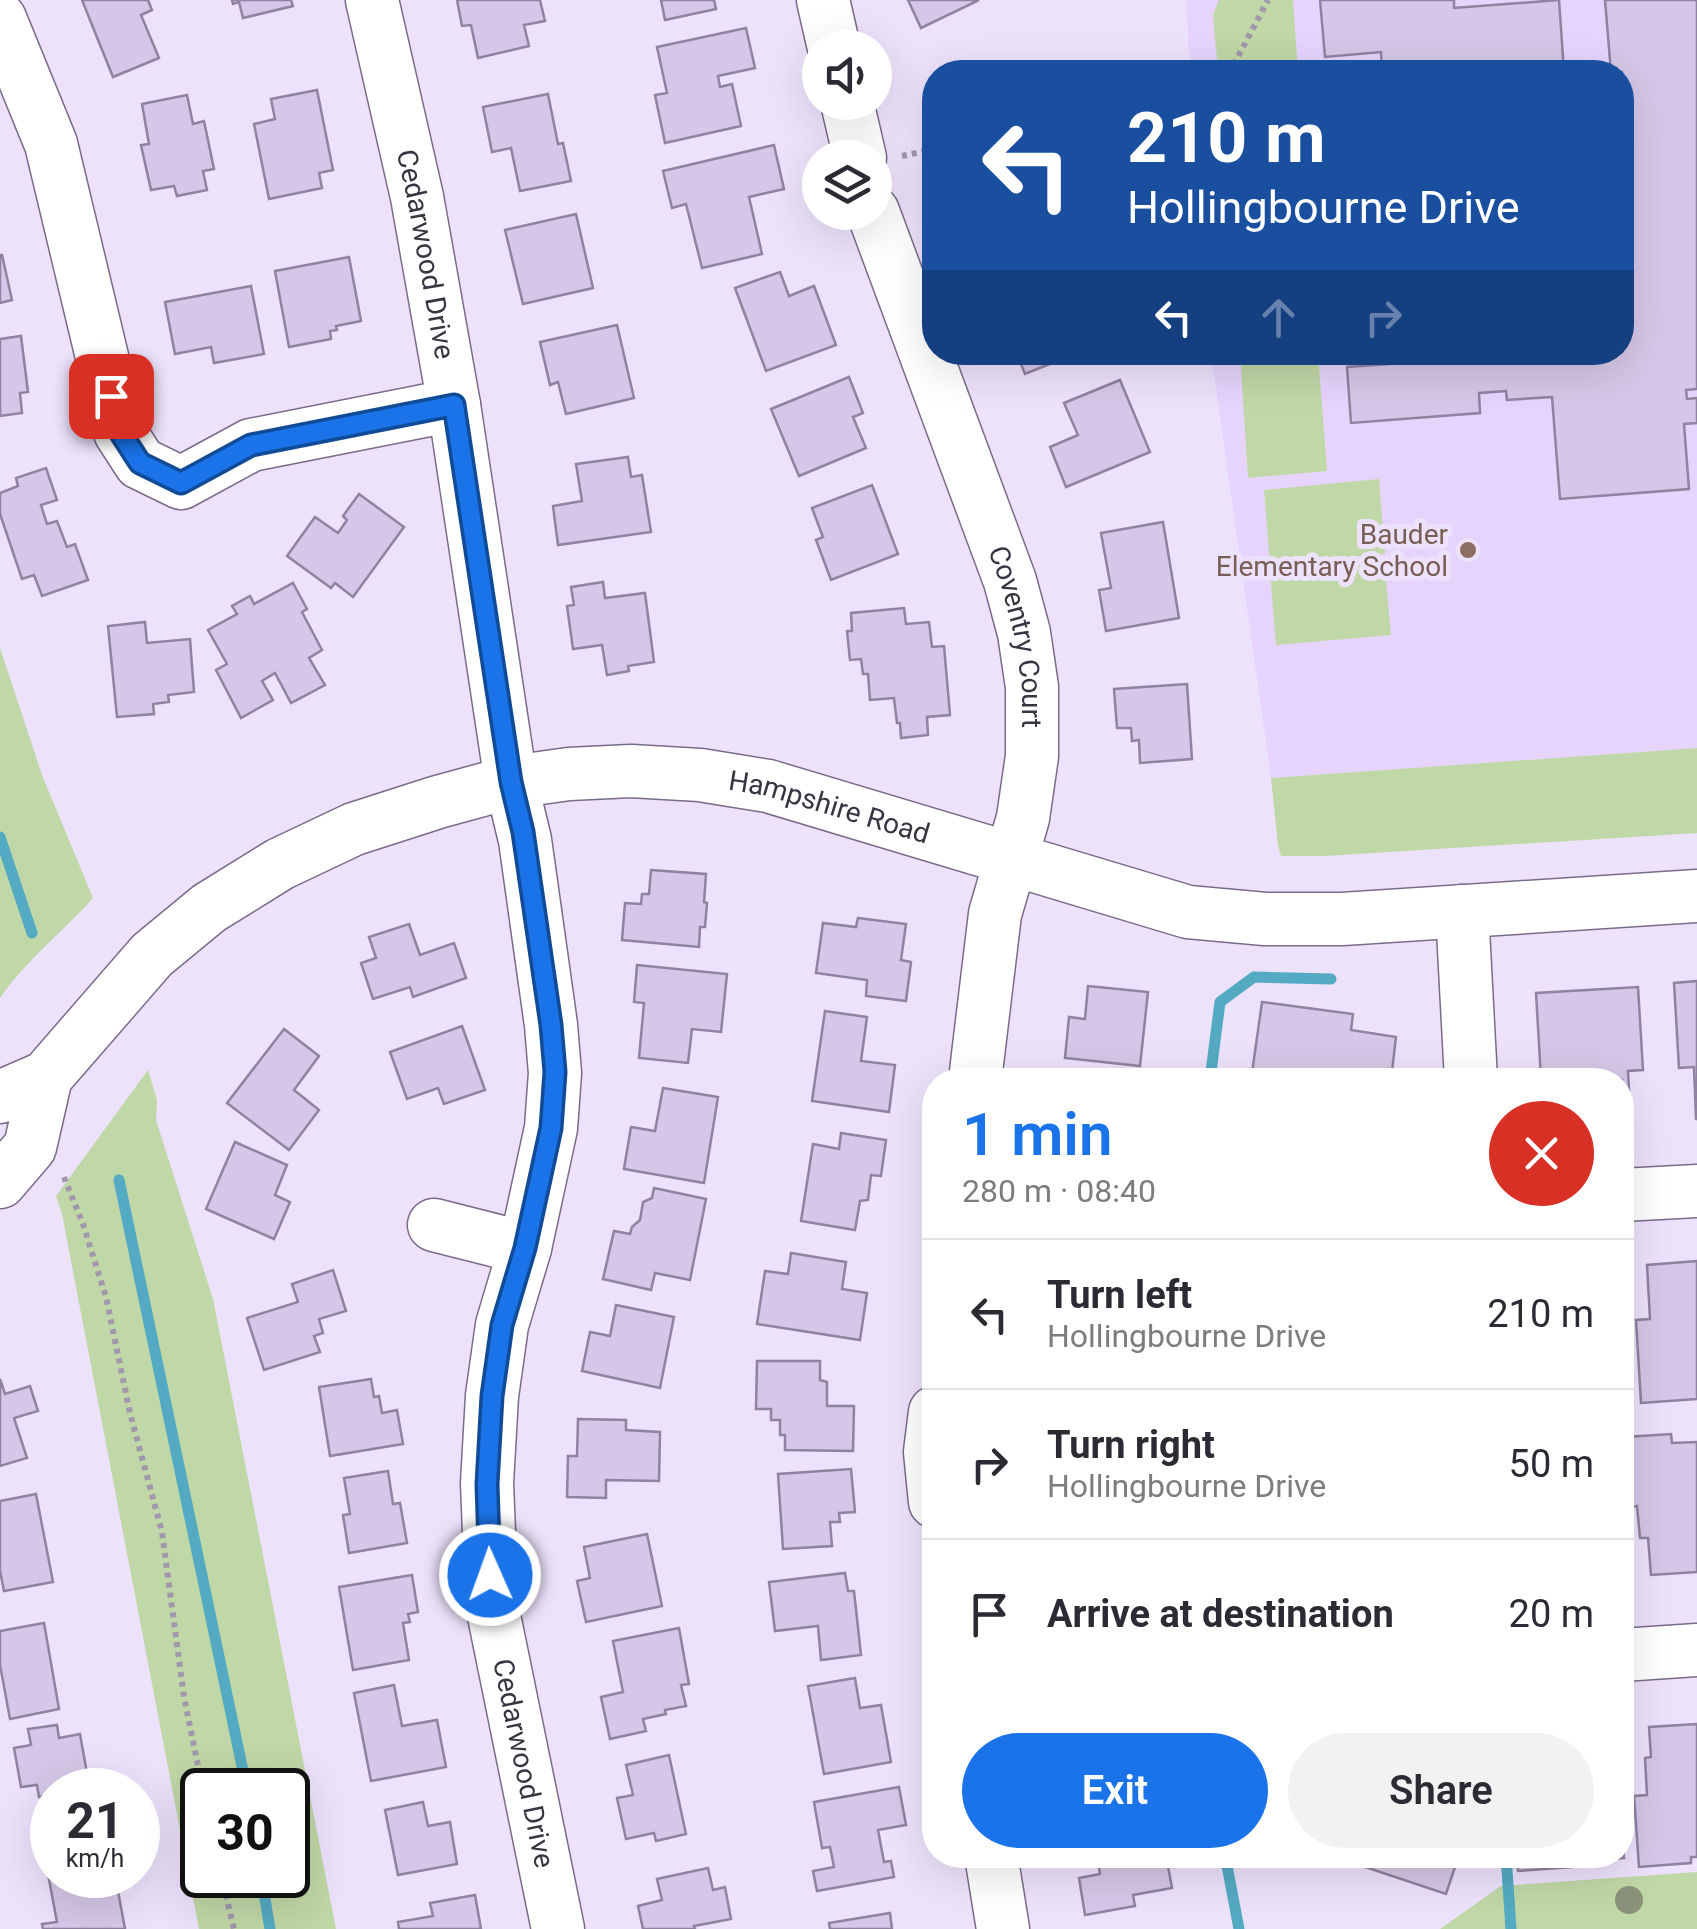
<!DOCTYPE html>
<html lang="en">
<head>
<meta charset="utf-8">
<style>
	body { margin:0; font-family:Roboto,sans-serif; background:#f2f2f3; color:#2b2b33; height:100vh; display:flex; flex-direction:column; font-size:38px; white-space:nowrap }
	* { box-sizing:border-box; margin:0 }
	p { font-size:32px; color:#7c7c81 }
	.icon { flex:none; width:55px; height:55px; fill:none; stroke:currentColor; stroke-width:2; stroke-linecap:round; stroke-linejoin:round }
	.map { position:relative; flex:1; overflow:hidden }
	.details { position:absolute; left:922px; top:1068px; width:712px; height:800px; display:flex; flex-direction:column; background:#fff; border-radius:40px; box-shadow:0 10px 40px #0002 }
	.details>* { flex:none }
	.banner { position:absolute; left:922px; top:60px; width:712px; height:305px; border-radius:40px; box-shadow:0 10px 40px #0002; background:#1a4fa0; color:#fff; overflow:hidden }
	.fabs { position:absolute; left:802px; top:30px; display:grid; gap:20px }
	.fabs a { display:grid; place-items:center; width:90px; height:90px; border-radius:50%; background:#fff; box-shadow:0 10px 40px #0002; font-size:50px }
	.speed { position:absolute; left:30px; top:1768px; display:flex; gap:20px; font-size:50px; font-weight:700; text-align:center }
	.speed>* { display:grid; place-content:center; width:130px; height:130px; border-radius:50%; background:#fff; box-shadow:0 10px 40px #0002; line-height:1 }
	.speed small { font-size:25px; font-weight:400 }
	.speed .limit { border:5px solid #111; border-radius:15px; background:#fff; color:#111 }
	.pin { position:absolute; display:grid; place-items:center; width:85px; height:85px; color:#fff; margin:-42px; border-radius:20px; box-shadow:0 5px 15px #0006 }
	.me { position:absolute; width:110px; margin:-55px; rotate:358deg; stroke-linejoin:round; filter:drop-shadow(0 0 8px #0008) }
	.turn { display:flex; align-items:center; gap:35px; height:210px; padding:0 40px; font-size:45px }
	.turn .icon { width:130px; height:130px; stroke-width:2.5 }
	.turn b { display:block; font-size:70px; line-height:85px }
	.lanes { display:flex; align-items:center; height:95px; padding:0 40px; background:#0003; justify-content:center; gap:50px; direction:ltr }
	.lanes .off { opacity:.35 }
	.round { display:grid; place-items:center; flex:none; width:105px; height:105px; border-radius:52px; background:#f2f2f3 }
	.summary { display:flex; align-items:center; justify-content:space-between; height:170px; padding:0 40px }
	h1 { font-size:60px; font-weight:600; line-height:75px; color:#1a73e8 }
	.button { display:flex; gap:20px; margin-top:auto; padding:20px 40px }
	.button a { flex:1; height:115px; border-radius:60px; background:#1a73e8; color:#fff; font-size:40px; font-weight:600; line-height:115px; text-align:center }
	.button a+a { background:#f2f2f3; color:#2b2b33 }
	ul { padding:0; list-style:none }
	li { display:flex; align-items:center; gap:30px; height:150px; padding:0 40px; border-top:2px solid #e1e1e2 }
	li div { flex:1 }
	li b { display:block; font-size:38px }
	li em { font-style:normal }
	.map>svg:first-child { display:block }
	.built { fill:#e6d4fc }
	.green { fill:#c0d7a7; fill-rule:evenodd }
	.lines { fill:none; stroke-linecap:round; stroke-linejoin:round }
	.stream { stroke:#54aac2; stroke-width:11 }
	.building { fill:#d5c7e7; stroke:#9082a0; stroke-width:2.5 }
	.minor-casing { stroke:#7a6c89; stroke-width:55 }
	.path { stroke:#a198ac; stroke-width:6; stroke-dasharray:5 5; stroke-linecap:butt }
	.minor { stroke:#fff; stroke-width:52 }
	.tree { fill:#8a937a }
	.route-casing { stroke:#114b97; stroke-width:25 }
	.route { stroke:#1a73e8; stroke-width:18 }
	.education-dot { fill:#8d6e63; stroke:#ede2fc; stroke-width:4 }
	.labels { text-anchor:middle; stroke-width:10; stroke-linejoin:round; paint-order:stroke }
	.street-label { font-size:28px; fill:#3a3441; stroke:#ede2fc }
	.education-label { font-size:28px; fill:#785e54; stroke:#ede2fc; text-anchor:end }
</style>
</head>
<body>
<div class="map">
<svg width="1697" height="1929" viewBox="0 0 1697 1929">
	<rect width="100%" height="100%" fill="#ede2fc"/>
	<path class="built" d="M 1186,0 L 1697,0 L 1697,748 L 1271,778 L 1211,353 L 1622,352 L 1622,72 L 1190,72 Z"/>
	<g class="green">
		<path d="M 1219,0 L 1293,0 L 1298,72 L 1218,72 L 1213,15 Z"/>
		<path d="M 1240,353 L 1318,353 L 1327,471 L 1248,478 Z"/>
		<path d="M 1379,479 L 1385,554 L 1270,564 L 1264,490 Z"/>
		<path d="M 1384,560 L 1391,635 L 1276,645 L 1270,571 Z"/>
		<path d="M 0,648 L 42,775 L 93,898 C 63,932 26,960 0,998 Z"/>
		<path d="M 1697,748 L 1697,833 L 1326,856 L 1281,856 L 1278,845 L 1271,778 Z"/>
		<path d="M 148,1070 L 157,1100 L 156,1120 L 213,1299 L 336,1929 L 199,1929 L 62,1214 L 56,1196 ZM 288,1790 L 288,1875 L 202,1875 L 202,1790 Z"/>
		<path d="M 1697,1872 L 1697,1929 L 1440,1929 L 1501,1886 Z"/>
	</g>
	<g class="lines">
		<g class="stream">
			<path d="M 0,837 L 32,933"/>
			<path d="M 1210,1080 L 1220,1002 L 1254,977 L 1331,979"/>
			<path d="M 119,1180 L 247,1790"/>
			<path d="M 1225,1855 L 1239,1929"/>
			<path d="M 1506,1855 L 1511,1929"/>
			<path d="M 261,1875 L 270,1929"/>
		</g>
	</g>
	<g class="building">
		<path d="M 82,0 L 148,0 L 152,10 L 141,15 L 159,58 L 113,77 Z"/>
		<path d="M 232,0 L 291,0 L 293,6 L 243,18 L 239,2 L 233,4 Z"/>
		<path d="M 457,0 L 540,0 L 545,21 L 524,25 L 529,46 L 478,58 L 471,25 L 462,26 Z"/>
		<path d="M 661,0 L 714,0 L 716,9 L 665,20 Z"/>
		<path d="M 908,0 L 979,0 L 921,28 Z"/>
		<path d="M 1320,0 L 1454,0 L 1454,8 L 1559,0 L 1564,72 L 1382,72 L 1381,52 L 1325,57 Z"/>
		<path d="M 1605,0 L 1697,0 L 1697,389 L 1686,390 L 1687,399 L 1697,398 L 1697,423 L 1684,424 L 1689,489 L 1560,499 L 1552,397 L 1507,400 L 1506,391 L 1479,393 L 1480,413 L 1351,423 L 1347,367 L 1404,363 L 1403,352 L 1622,352 L 1622,72 L 1611,72 Z"/>
		<path d="M 746,28 L 755,68 L 718,76 L 720,87 L 732,84 L 741,126 L 665,143 L 655,95 L 667,93 L 657,47 Z"/>
		<path d="M 317,90 L 333,170 L 319,173 L 322,188 L 269,199 L 254,124 L 275,119 L 271,99 Z"/>
		<path d="M 548,94 L 558,144 L 563,143 L 571,181 L 520,191 L 511,148 L 492,152 L 483,107 Z"/>
		<path d="M 187,95 L 193,124 L 204,121 L 214,169 L 203,171 L 207,190 L 177,196 L 174,186 L 151,190 L 141,145 L 149,144 L 142,104 Z"/>
		<path d="M 774,145 L 784,189 L 749,197 L 762,254 L 702,268 L 686,204 L 672,208 L 663,171 Z"/>
		<path d="M 576,214 L 593,288 L 523,304 L 505,230 Z"/>
		<path d="M 0,255 L 2,255 L 12,300 L 0,303 Z"/>
		<path d="M 349,257 L 361,321 L 336,326 L 337,330 L 330,331 L 331,339 L 289,347 L 275,271 Z"/>
		<path d="M 780,272 L 789,296 L 814,286 L 836,345 L 766,371 L 735,288 Z"/>
		<path d="M 251,286 L 264,354 L 214,363 L 211,347 L 175,354 L 165,302 Z"/>
		<path d="M 617,325 L 634,398 L 566,414 L 558,382 L 550,385 L 540,342 Z"/>
		<path d="M 21,336 L 28,392 L 20,393 L 22,413 L 0,416 L 0,339 Z"/>
		<path d="M 1016,352 L 1080,352 L 1025,374 Z"/>
		<path d="M 849,377 L 863,413 L 853,417 L 866,448 L 799,476 L 771,409 Z"/>
		<path d="M 1120,380 L 1150,452 L 1066,487 L 1050,447 L 1078,435 L 1064,403 Z"/>
		<path d="M 628,457 L 631,477 L 642,475 L 651,532 L 558,545 L 553,506 L 582,501 L 576,464 Z"/>
		<path d="M 46,468 L 57,500 L 41,505 L 47,524 L 57,521 L 67,547 L 75,544 L 88,580 L 42,596 L 34,575 L 22,579 L 0,514 L 0,493 L 18,486 L 16,478 Z"/>
		<path d="M 872,485 L 898,554 L 831,580 L 816,540 L 823,537 L 812,508 Z"/>
		<path d="M 359,494 L 404,527 L 353,597 L 335,583 L 331,588 L 287,556 L 315,517 L 338,533 L 347,520 L 343,516 Z"/>
		<path d="M 1163,522 L 1179,618 L 1106,631 L 1099,590 L 1111,588 L 1101,533 Z"/>
		<path d="M 603,582 L 605,598 L 645,593 L 654,662 L 628,666 L 629,671 L 607,675 L 602,645 L 573,649 L 567,606 L 574,605 L 571,587 Z"/>
		<path d="M 293,583 L 307,609 L 302,612 L 322,650 L 309,658 L 325,685 L 291,703 L 275,673 L 262,681 L 273,700 L 241,718 L 216,670 L 227,664 L 208,630 L 237,614 L 232,606 L 250,596 L 254,604 Z"/>
		<path d="M 904,608 L 906,624 L 929,622 L 932,647 L 944,646 L 950,715 L 927,717 L 928,735 L 901,738 L 900,723 L 897,723 L 894,698 L 870,700 L 868,674 L 863,674 L 861,659 L 850,660 L 847,631 L 852,631 L 851,613 Z"/>
		<path d="M 145,622 L 147,643 L 190,639 L 194,692 L 168,695 L 169,702 L 153,704 L 154,714 L 117,717 L 108,626 Z"/>
		<path d="M 1187,684 L 1192,759 L 1140,763 L 1139,740 L 1132,741 L 1131,728 L 1117,728 L 1114,689 Z"/>
		<path d="M 651,870 L 706,874 L 704,902 L 707,903 L 705,927 L 700,927 L 699,947 L 622,940 L 625,903 L 641,904 L 642,894 L 649,894 Z"/>
		<path d="M 858,918 L 906,924 L 901,960 L 911,962 L 906,1001 L 866,996 L 867,980 L 816,973 L 823,923 L 856,927 Z"/>
		<path d="M 409,924 L 420,955 L 454,943 L 466,978 L 413,997 L 410,987 L 373,999 L 361,963 L 376,958 L 369,937 Z"/>
		<path d="M 637,965 L 727,974 L 721,1032 L 692,1029 L 688,1063 L 639,1058 L 644,1003 L 634,1002 Z"/>
		<path d="M 1697,981 L 1697,1119 L 1696,1119 L 1694,1067 L 1679,1068 L 1674,983 Z"/>
		<path d="M 1088,986 L 1148,992 L 1140,1066 L 1065,1058 L 1069,1017 L 1085,1019 Z"/>
		<path d="M 1638,987 L 1643,1070 L 1628,1071 L 1631,1125 L 1622,1126 L 1622,1080 L 1541,1078 L 1536,993 Z"/>
		<path d="M 1262,1002 L 1353,1014 L 1351,1030 L 1396,1037 L 1391,1080 L 1251,1080 Z"/>
		<path d="M 825,1011 L 867,1017 L 861,1061 L 895,1065 L 889,1112 L 812,1101 Z"/>
		<path d="M 462,1026 L 485,1090 L 444,1104 L 438,1088 L 407,1099 L 390,1052 Z"/>
		<path d="M 284,1029 L 319,1056 L 294,1090 L 319,1110 L 289,1150 L 227,1103 Z"/>
		<path d="M 663,1088 L 718,1097 L 704,1183 L 624,1169 L 631,1127 L 655,1131 Z"/>
		<path d="M 841,1133 L 886,1140 L 881,1176 L 871,1175 L 868,1200 L 860,1201 L 855,1230 L 801,1221 L 813,1144 L 839,1149 Z"/>
		<path d="M 235,1142 L 287,1165 L 275,1195 L 290,1202 L 274,1239 L 206,1209 Z"/>
		<path d="M 654,1188 L 706,1199 L 690,1280 L 655,1273 L 651,1290 L 603,1279 L 614,1231 L 630,1234 L 632,1227 L 640,1220 L 643,1202 L 652,1198 Z"/>
		<path d="M 791,1253 L 846,1262 L 842,1289 L 867,1293 L 860,1340 L 757,1324 L 765,1271 L 788,1274 Z"/>
		<path d="M 1697,1261 L 1697,1399 L 1641,1403 L 1636,1320 L 1650,1319 L 1647,1265 Z"/>
		<path d="M 333,1270 L 346,1311 L 319,1319 L 323,1333 L 314,1336 L 320,1352 L 264,1370 L 247,1318 L 298,1302 L 292,1284 Z"/>
		<path d="M 616,1305 L 674,1317 L 660,1388 L 582,1371 L 590,1332 L 610,1336 Z"/>
		<path d="M 757,1361 L 820,1361 L 820,1380 L 827,1382 L 827,1406 L 854,1406 L 853,1451 L 785,1450 L 785,1435 L 780,1435 L 780,1420 L 771,1420 L 771,1409 L 756,1409 Z"/>
		<path d="M 0,1379 L 5,1394 L 30,1386 L 38,1411 L 14,1418 L 27,1458 L 0,1466 Z"/>
		<path d="M 371,1379 L 374,1397 L 379,1396 L 382,1413 L 397,1410 L 403,1444 L 330,1456 L 319,1387 Z"/>
		<path d="M 578,1419 L 626,1420 L 626,1430 L 660,1432 L 659,1481 L 606,1480 L 606,1498 L 567,1497 L 568,1456 L 577,1456 Z"/>
		<path d="M 1671,1434 L 1672,1443 L 1697,1442 L 1697,1572 L 1651,1575 L 1648,1538 L 1640,1538 L 1637,1506 L 1631,1507 L 1626,1437 Z"/>
		<path d="M 851,1469 L 855,1512 L 839,1513 L 840,1522 L 830,1522 L 832,1546 L 783,1549 L 778,1474 Z"/>
		<path d="M 388,1471 L 393,1504 L 400,1503 L 407,1543 L 349,1553 L 343,1515 L 350,1514 L 344,1478 Z"/>
		<path d="M 36,1494 L 53,1582 L 4,1591 L 0,1571 L 0,1501 Z"/>
		<path d="M 647,1534 L 662,1606 L 586,1622 L 577,1581 L 590,1578 L 584,1547 Z"/>
		<path d="M 845,1573 L 848,1591 L 854,1591 L 861,1655 L 821,1660 L 818,1626 L 775,1631 L 769,1582 Z"/>
		<path d="M 412,1575 L 418,1612 L 408,1614 L 410,1622 L 403,1623 L 409,1660 L 353,1670 L 339,1587 Z"/>
		<path d="M 44,1623 L 59,1709 L 10,1719 L 0,1665 L 0,1631 Z"/>
		<path d="M 679,1628 L 689,1684 L 681,1685 L 686,1706 L 665,1710 L 666,1714 L 643,1719 L 646,1731 L 610,1739 L 601,1697 L 623,1692 L 613,1641 Z"/>
		<path d="M 855,1678 L 860,1708 L 881,1705 L 891,1762 L 824,1774 L 808,1686 Z"/>
		<path d="M 394,1685 L 402,1726 L 437,1720 L 446,1767 L 371,1781 L 354,1693 Z"/>
		<path d="M 1697,1724 L 1697,1857 L 1691,1857 L 1691,1863 L 1639,1867 L 1634,1796 L 1647,1795 L 1645,1758 L 1651,1757 L 1649,1727 Z"/>
		<path d="M 57,1725 L 59,1738 L 80,1734 L 90,1790 L 52,1790 L 52,1838 L 44,1796 L 39,1797 L 37,1785 L 21,1787 L 14,1748 L 31,1745 L 28,1729 Z"/>
		<path d="M 669,1755 L 686,1834 L 656,1841 L 654,1833 L 626,1839 L 617,1798 L 633,1795 L 626,1765 Z"/>
		<path d="M 899,1787 L 906,1825 L 878,1830 L 884,1862 L 891,1861 L 894,1877 L 817,1891 L 813,1871 L 834,1867 L 830,1847 L 822,1848 L 814,1802 Z"/>
		<path d="M 423,1802 L 428,1826 L 450,1822 L 457,1864 L 398,1875 L 385,1810 Z"/>
		<path d="M 1622,1840 L 1624,1858 L 1570,1862 L 1571,1867 L 1518,1871 L 1517,1855 L 1622,1855 Z"/>
		<path d="M 1097,1855 L 1166,1855 L 1172,1888 L 1133,1895 L 1135,1906 L 1085,1915 L 1079,1878 L 1100,1874 Z"/>
		<path d="M 1352,1855 L 1459,1855 L 1446,1894 L 1350,1862 Z"/>
		<path d="M 52,1857 L 52,1875 L 115,1875 L 125,1929 L 43,1929 L 42,1924 L 57,1922 L 45,1858 Z"/>
		<path d="M 708,1868 L 713,1890 L 725,1887 L 731,1919 L 694,1926 L 695,1929 L 643,1929 L 638,1906 L 662,1900 L 657,1879 Z"/>
		<path d="M 475,1895 L 481,1929 L 399,1929 L 398,1922 L 433,1916 L 430,1903 Z"/>
		<path d="M 890,1913 L 892,1929 L 830,1929 L 829,1923 Z"/>
	</g>
	<g class="lines">
		<defs>
			<g id="minor">
				<path id="s1" d="M 372,0 L 417,197 L 454,405 L 511,782 L 525,840 L 551,1025 L 555,1073 L 551,1128 L 525,1248 L 502,1325 L 492,1396 L 487,1483 L 492,1606 L 558,1929"/>
				<path d="M 823,0 L 834,48"/>
				<path d="M 0,19 L 51,144 L 120,432 L 140,463 L 181,483 L 251,445 L 454,405"/>
				<path d="M 847,102 L 860,158"/>
				<path id="s2" d="M 873,212 L 1010,581 L 1024,633 L 1032,687 L 1032,756 L 1023,818 L 995,914 L 975,1080"/>
				<path d="M 1462,911 L 1471,1080"/>
				<path id="s3" d="M 0,1097 L 46,1077 L 152,955 L 209,908 L 280,864 L 354,829 L 438,802 L 511,782 L 569,774 L 631,771 L 700,775 L 768,786 L 1188,912 L 1265,919 L 1342,919 L 1697,896"/>
				<path d="M 0,1182 L 30,1147 L 46,1077"/>
				<path d="M 1622,1195 L 1697,1191"/>
				<path d="M 434,1225 L 525,1248"/>
				<path d="M 935,1412 L 930,1452 L 935,1502"/>
				<path d="M 1622,1655 L 1697,1650"/>
				<path d="M 991,1855 L 1003,1929"/>
			</g>
		</defs>
		<use href="#minor" class="minor-casing"/>
		<g class="path">
			<path d="M 1227,72 L 1233,66 L 1268,0"/>
			<path d="M 902,156 L 935,149"/>
			<path d="M 64,1177 L 83,1224 L 106,1297 L 130,1413 L 162,1532 L 184,1697 L 203,1790"/>
			<path d="M 221,1875 L 234,1929"/>
		</g>
		<use href="#minor" class="minor"/>
	</g>
	<circle class="tree" cx="1629" cy="1900" r="14"/>
	<g class="lines">
		<defs>
			<path id="route" d="M 111,396 L 120,432 L 140,463 L 181,483 L 251,445 L 454,405 L 511,782 L 523,832 L 551,1025 L 555,1072 L 551,1128 L 525,1248 L 502,1325 L 492,1396 L 487,1484 L 490,1575"/>
		</defs>
		<use href="#route" class="route-casing"/>
		<use href="#route" class="route"/>
	</g>
	<circle class="education-dot" cx="1468" cy="550" r="10"/>
	<g class="labels">
		<g class="street-label">
			<text dy="10" stroke="none"><textPath href="#s1" startOffset="260">Cedarwood Drive</textPath></text>
			<text dy="10" stroke="none"><textPath href="#s2" startOffset="450">Coventry Court</textPath></text>
			<text dy="10" stroke="none"><textPath href="#s3" startOffset="938">Hampshire Road</textPath></text>
			<text dy="10" stroke="none"><textPath href="#s1" startOffset="1790">Cedarwood Drive</textPath></text>
		</g>
		<g class="education-label">
			<text x="1448" y="544">Bauder<tspan x="1448" dy="32">Elementary School</tspan></text>
		</g>
	</g>
</svg>
<div class="fabs">
<a><svg class="icon" aria-label="sound" viewBox="0 0 24 24"><path d="M4 9h4l5-4v14l-5-4H4zM17 9q2 3 0 6"/></svg></a>
<a><svg class="icon" aria-label="layers" viewBox="0 0 24 24"><path d="M12 4l9 5-9 5-9-5zM3 14l9 5 9-5"/></svg></a>
</div>
<div class="speed"><div>21<small>km/h</small></div><div class="limit">30</div></div>
<div class="pin" style="left:111px;top:396px;background:#d93025"><svg class="icon" aria-label="arrive" viewBox="0 0 24 24"><path d="M6 21V4h12l-3 4 3 4H6"/></svg></div>
<svg class="me" style="left:490px;top:1575px" viewBox="-20 -20 40 40"><circle r="17" fill="#1a73e8" stroke="#fff" stroke-width="3"/><path d="M0-11L8 9 0 5-8 9z" fill="#fff"/></svg>
<div class="banner">
<div class="turn"><svg class="icon" aria-label="left" viewBox="0 0 24 24"><path d="M17 20v-9H6M10 6l-5 5 5 5"/></svg><div><b>210 m</b>Hollingbourne Drive</div></div>
<div class="lanes"><svg class="icon" aria-label="left" viewBox="0 0 24 24"><path d="M17 20v-9H6M10 6l-5 5 5 5"/></svg><svg class="icon off" aria-label="ahead" viewBox="0 0 24 24"><path d="M12 20V5M6 11l6-6 6 6"/></svg><svg class="icon off" aria-label="right" viewBox="0 0 24 24"><path d="M7 20v-9h11M14 6l5 5-5 5"/></svg></div>
</div>
<section class="details">
<div class="summary"><div><h1>1 min</h1><p>280 m · 08:40</p></div><a class="round" style="background:#d93025;color:#fff"><svg class="icon" aria-label="close" viewBox="0 0 24 24"><path d="M6 6l12 12M18 6L6 18"/></svg></a></div>
<ul>
<li><svg class="icon" aria-label="left" viewBox="0 0 24 24"><path d="M17 20v-9H6M10 6l-5 5 5 5"/></svg><div><b>Turn left</b><p>Hollingbourne Drive</p></div><em>210 m</em></li>
<li><svg class="icon" aria-label="right" viewBox="0 0 24 24"><path d="M7 20v-9h11M14 6l5 5-5 5"/></svg><div><b>Turn right</b><p>Hollingbourne Drive</p></div><em>50 m</em></li>
<li><svg class="icon" aria-label="arrive" viewBox="0 0 24 24"><path d="M6 21V4h12l-3 4 3 4H6"/></svg><div><b>Arrive at destination</b></div><em>20 m</em></li>
</ul>
<div class="button"><a>Exit</a><a>Share</a></div>
</section>
</div>
</body>
</html>
